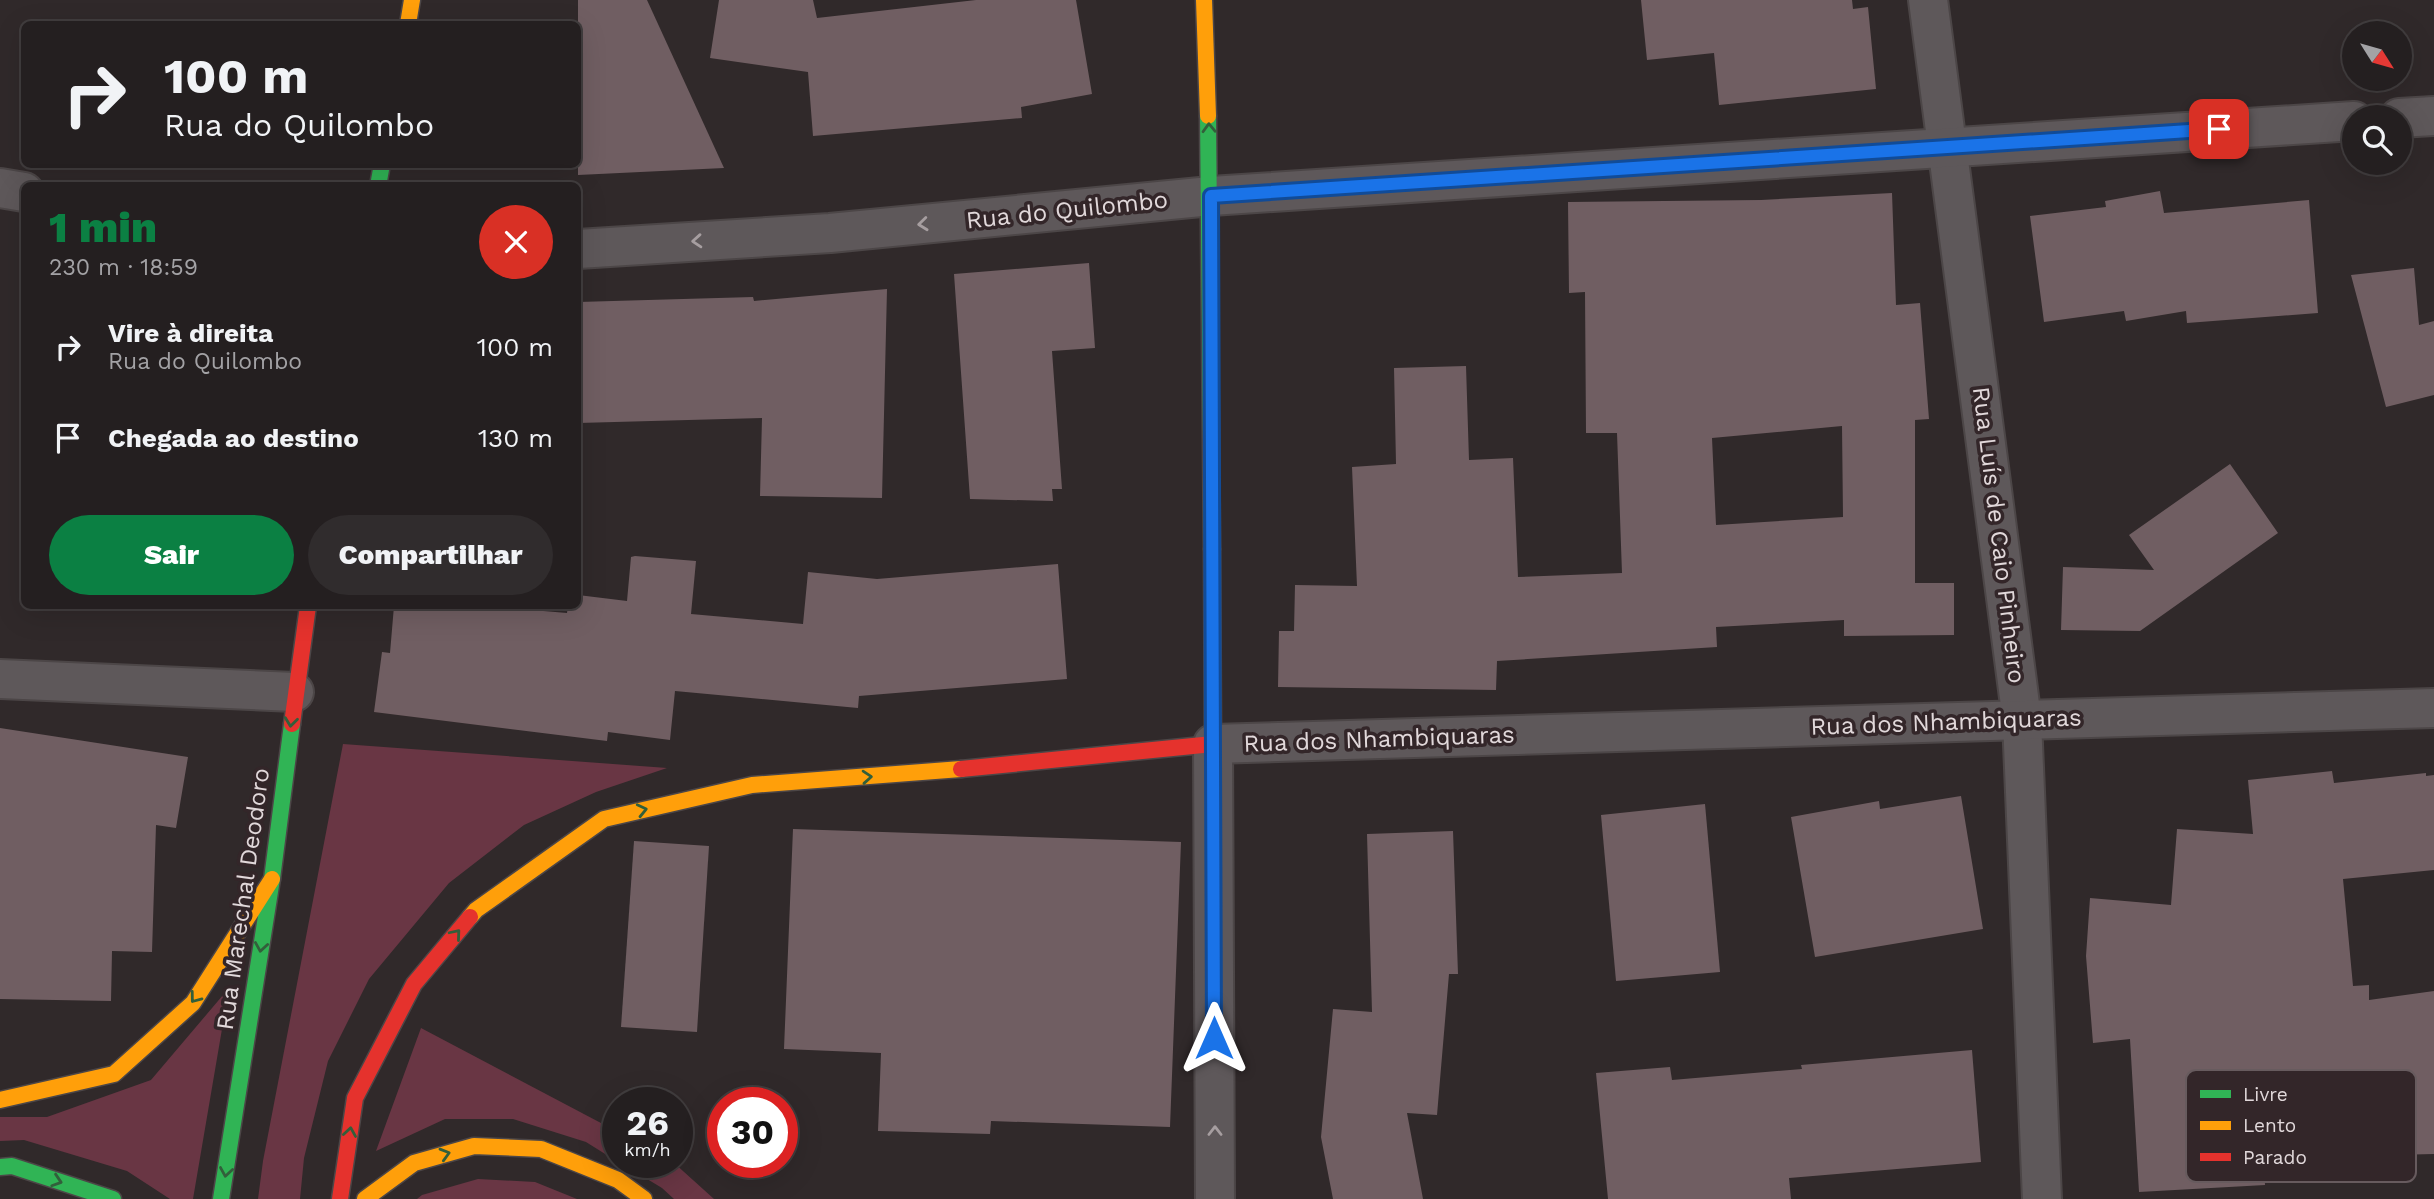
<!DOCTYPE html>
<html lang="pt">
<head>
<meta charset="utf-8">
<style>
	body { margin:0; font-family:"Work Sans",sans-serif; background:#302c2d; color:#f1f3f6; height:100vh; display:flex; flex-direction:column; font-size:26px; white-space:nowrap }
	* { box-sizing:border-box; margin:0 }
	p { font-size:23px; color:#a3a2a5 }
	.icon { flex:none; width:38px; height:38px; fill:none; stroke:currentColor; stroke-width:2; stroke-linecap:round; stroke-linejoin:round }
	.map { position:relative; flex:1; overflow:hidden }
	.drawer { position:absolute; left:21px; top:182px; width:560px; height:427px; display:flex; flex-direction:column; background:#241f20; border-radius:10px; box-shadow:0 7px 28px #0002,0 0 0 2px #413d3e }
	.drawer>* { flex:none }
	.hud { position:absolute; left:21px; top:21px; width:560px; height:147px; border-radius:10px; box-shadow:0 7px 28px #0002,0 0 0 2px #413d3e; background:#241f20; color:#f1f3f6; overflow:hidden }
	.needle { width:46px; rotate:127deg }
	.buttons { position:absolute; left:2342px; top:21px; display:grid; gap:14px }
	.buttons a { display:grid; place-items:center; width:70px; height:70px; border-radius:50%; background:#241f20; box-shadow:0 7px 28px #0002,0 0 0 2px #413d3e; font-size:35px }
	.speed { position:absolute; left:602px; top:1087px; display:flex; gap:14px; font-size:35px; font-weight:700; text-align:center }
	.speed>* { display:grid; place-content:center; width:91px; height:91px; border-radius:50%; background:#241f20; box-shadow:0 7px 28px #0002,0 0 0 2px #413d3e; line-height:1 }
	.speed small { font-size:18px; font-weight:400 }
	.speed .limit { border:10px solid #d22; background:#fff; color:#111 }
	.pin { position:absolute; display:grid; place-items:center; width:60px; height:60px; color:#fff; margin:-30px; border-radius:14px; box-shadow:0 4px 10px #0006 }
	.me { position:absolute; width:77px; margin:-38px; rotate:0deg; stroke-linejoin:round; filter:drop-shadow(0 0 5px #0008) }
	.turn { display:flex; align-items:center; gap:24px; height:147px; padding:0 28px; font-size:32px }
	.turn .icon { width:91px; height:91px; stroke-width:2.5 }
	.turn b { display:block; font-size:49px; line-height:60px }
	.round { display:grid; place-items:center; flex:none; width:74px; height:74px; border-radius:37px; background:#302c2d }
	.head { display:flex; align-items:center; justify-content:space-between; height:119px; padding:0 28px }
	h1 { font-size:42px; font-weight:800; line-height:52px; color:#0b8043 }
	.button { display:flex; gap:14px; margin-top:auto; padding:14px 28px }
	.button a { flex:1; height:80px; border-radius:42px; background:#0b8043; color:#fff; font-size:28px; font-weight:800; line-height:80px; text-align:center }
	.button a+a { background:#302c2d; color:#f1f3f6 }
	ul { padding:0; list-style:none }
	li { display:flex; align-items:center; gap:21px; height:91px; padding:0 28px }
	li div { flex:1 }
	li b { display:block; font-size:26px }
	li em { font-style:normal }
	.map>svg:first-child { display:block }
	.green { fill:#693644 }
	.building { fill:#705e62; fill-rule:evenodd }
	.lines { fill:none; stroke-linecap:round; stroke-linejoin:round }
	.street-casing { stroke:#4c4647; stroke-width:42 }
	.fast-casing { stroke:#4c4647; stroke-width:19 }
	.slow-casing { stroke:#4c4647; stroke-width:19 }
	.jam-casing { stroke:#4c4647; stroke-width:19 }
	.street { stroke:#5e585a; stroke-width:38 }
	.fast { stroke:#30b455; stroke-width:16 }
	.slow { stroke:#ff9f0a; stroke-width:16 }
	.jam { stroke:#e5322d; stroke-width:16 }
	.oneway { stroke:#325f3b }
	.oneway2 { stroke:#a69ea0 }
	.route-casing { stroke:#114b97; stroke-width:18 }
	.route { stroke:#1a73e8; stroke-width:12 }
	.labels { text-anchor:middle; stroke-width:7; stroke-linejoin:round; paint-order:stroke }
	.street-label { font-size:24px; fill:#e1d8da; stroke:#332629 }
	.key { fill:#332629; stroke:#675b5e; stroke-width:2 }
	.key-label { font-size:19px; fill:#e1d8da }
</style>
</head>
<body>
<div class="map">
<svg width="2434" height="1199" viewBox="0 0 2434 1199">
	<rect width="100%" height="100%" fill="#30292a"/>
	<g class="green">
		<path d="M 343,744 L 667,768 L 596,792 L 524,825 L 449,883 L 369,979 L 328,1061 L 304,1158 L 300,1199 L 258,1199 L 263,1161 Z"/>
		<path d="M 229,988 L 193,1199 L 170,1199 L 127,1171 L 24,1140 L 0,1141 L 0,1117 L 47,1117 L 151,1080 Z"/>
		<path d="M 421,1028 L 618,1132 L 618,1162 L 586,1142 L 513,1119 L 445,1119 L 376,1151 Z"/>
		<path d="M 619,1162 L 673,1162 L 714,1199 L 674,1199 L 662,1188 Z"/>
		<path d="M 478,1179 L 535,1182 L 577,1199 L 417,1199 L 422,1195 Z"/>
	</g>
	<g class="building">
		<path d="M 578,0 L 647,0 L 724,168 L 578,175 Z"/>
		<path d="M 719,0 L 813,0 L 817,18 L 976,0 L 1076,0 L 1092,94 L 1021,107 L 1022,118 L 813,136 L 808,72 L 710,58 Z"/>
		<path d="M 1641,0 L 1852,0 L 1853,9 L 1868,7 L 1876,89 L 1719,105 L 1714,53 L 1647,60 Z"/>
		<path d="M 2160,191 L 2164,213 L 2309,200 L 2318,313 L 2187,323 L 2186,311 L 2126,321 L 2124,311 L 2044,322 L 2030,216 L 2106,207 L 2105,201 Z"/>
		<path d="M 1892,193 L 1896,305 L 1920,303 L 1929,419 L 1915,420 L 1915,583 L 1954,583 L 1954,635 L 1844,636 L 1844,620 L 1716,627 L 1717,647 L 1497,661 L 1496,690 L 1278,687 L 1279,631 L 1294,631 L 1295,585 L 1357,586 L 1352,467 L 1396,464 L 1394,368 L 1466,366 L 1469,460 L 1513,458 L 1518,577 L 1622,573 L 1617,433 L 1586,433 L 1585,292 L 1569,293 L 1568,202 L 1761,200 ZM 1842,426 L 1843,517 L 1716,525 L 1712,438 Z"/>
		<path d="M 1089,263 L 1095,348 L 1052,351 L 1062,489 L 1052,489 L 1053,501 L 970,499 L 954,274 Z"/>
		<path d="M 2414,268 L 2419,325 L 2434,321 L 2434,395 L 2386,407 L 2351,275 Z"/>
		<path d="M 887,289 L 882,498 L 760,496 L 762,418 L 578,423 L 578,302 L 753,297 L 754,301 Z"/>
		<path d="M 2230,464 L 2278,533 L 2140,631 L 2061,630 L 2063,567 L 2154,570 L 2129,535 Z"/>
		<path d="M 635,556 L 696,561 L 691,614 L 803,624 L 808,572 L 877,579 L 1058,564 L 1067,679 L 859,696 L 858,708 L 675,691 L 670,740 L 608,732 L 607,741 L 374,712 L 382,652 L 390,653 L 394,606 L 486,606 L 567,613 L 568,606 L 578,606 L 578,595 L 627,601 L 631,557 Z"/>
		<path d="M 0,728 L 188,757 L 176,828 L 156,825 L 152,952 L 112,951 L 111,1001 L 0,999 Z"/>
		<path d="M 2332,771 L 2334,783 L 2426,773 L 2426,776 L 2434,775 L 2434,870 L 2343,879 L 2353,986 L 2369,985 L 2369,1000 L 2434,991 L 2434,1154 L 2264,1158 L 2265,1185 L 2139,1192 L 2130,1039 L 2093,1043 L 2086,956 L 2090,898 L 2171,905 L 2177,829 L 2253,834 L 2248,780 Z"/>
		<path d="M 1961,796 L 1983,929 L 1815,957 L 1791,817 L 1879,801 L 1880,809 Z"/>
		<path d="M 1705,804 L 1720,972 L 1616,981 L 1601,815 Z"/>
		<path d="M 793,829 L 1181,842 L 1170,1127 L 991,1121 L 990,1134 L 878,1131 L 881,1053 L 784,1049 Z"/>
		<path d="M 1453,831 L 1458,974 L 1449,974 L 1437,1115 L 1407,1113 L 1423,1199 L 1333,1199 L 1321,1137 L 1333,1009 L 1372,1012 L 1367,834 Z"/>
		<path d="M 634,841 L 709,846 L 697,1032 L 621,1027 Z"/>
		<path d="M 1972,1050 L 1981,1162 L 1789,1178 L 1791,1199 L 1608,1199 L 1596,1073 L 1670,1067 L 1672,1080 L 1802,1069 L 1801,1065 Z"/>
	</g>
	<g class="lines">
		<defs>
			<g id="street">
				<path d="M 1928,0 L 2022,720 L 2042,1199"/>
				<path d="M 2399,118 L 2434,116"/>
				<path d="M 0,188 L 24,192"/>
				<path d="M 578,249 L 830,233 L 1211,196 L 2354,121"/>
				<path d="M 0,679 L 294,692"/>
				<path d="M 1215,1199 L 1213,744 L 2434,708"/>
			</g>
			<g id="fast">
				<path d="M 1208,116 L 1212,549"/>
				<path d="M 378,186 L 382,164"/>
				<path d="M 0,1167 L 12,1166 L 113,1199"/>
				<path d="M 221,1199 L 272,879 L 292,724"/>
			</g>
			<g id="slow">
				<path d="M 1204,0 L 1208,116"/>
				<path d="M 408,24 L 412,0"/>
				<path d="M 470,917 L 476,910 L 604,819 L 752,785 L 961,769"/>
				<path d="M 0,1100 L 114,1074 L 193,1003 L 272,879"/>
				<path d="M 365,1199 L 414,1163 L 474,1146 L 541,1149 L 618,1180 L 644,1199"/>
			</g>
			<g id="jam">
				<path d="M 292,724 L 308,606"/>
				<path d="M 961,769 L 1213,744 L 1212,549"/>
				<path d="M 340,1199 L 355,1098 L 414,984 L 470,917"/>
			</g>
		</defs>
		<use href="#street" class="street-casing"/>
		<use href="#fast" class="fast-casing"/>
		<use href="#slow" class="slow-casing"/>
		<use href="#jam" class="jam-casing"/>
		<use href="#street" class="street"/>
		<use href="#fast" class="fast"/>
		<use href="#slow" class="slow"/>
		<use href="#jam" class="jam"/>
	</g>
	<defs><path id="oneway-chevron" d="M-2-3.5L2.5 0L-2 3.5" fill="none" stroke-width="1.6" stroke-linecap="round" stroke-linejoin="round" transform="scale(1.75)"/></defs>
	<g class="oneway">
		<use href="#oneway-chevron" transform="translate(1209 128) rotate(-92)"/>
		<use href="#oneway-chevron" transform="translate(291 722) rotate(97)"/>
		<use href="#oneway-chevron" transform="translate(867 777) rotate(-4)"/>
		<use href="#oneway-chevron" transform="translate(642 810) rotate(-13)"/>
		<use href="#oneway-chevron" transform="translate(456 934) rotate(-50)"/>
		<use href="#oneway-chevron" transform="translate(261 947) rotate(99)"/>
		<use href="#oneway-chevron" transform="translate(195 998) rotate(127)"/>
		<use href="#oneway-chevron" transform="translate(350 1132) rotate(-81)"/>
		<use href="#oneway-chevron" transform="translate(445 1154) rotate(-16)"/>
		<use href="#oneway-chevron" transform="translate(226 1172) rotate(99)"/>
		<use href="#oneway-chevron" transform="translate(57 1181) rotate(18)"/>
	</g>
	<g class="oneway2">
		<use href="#oneway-chevron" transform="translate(923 224) rotate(174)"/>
		<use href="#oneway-chevron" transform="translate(697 241) rotate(176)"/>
		<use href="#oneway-chevron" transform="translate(1215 1131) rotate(-90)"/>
	</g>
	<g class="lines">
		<defs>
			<path id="route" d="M 1214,1038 L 1211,196 L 2219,129"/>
		</defs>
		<use href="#route" class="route-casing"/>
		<use href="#route" class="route"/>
	</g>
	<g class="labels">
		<g class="street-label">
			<text transform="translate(1067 210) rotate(-6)" y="8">Rua do Quilombo</text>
			<text transform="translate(1999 535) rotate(83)" y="8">Rua Luís de Caio Pinheiro</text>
			<text transform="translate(1946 722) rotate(-2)" y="8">Rua dos Nhambiquaras</text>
			<text transform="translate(1379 739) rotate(-2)" y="8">Rua dos Nhambiquaras</text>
			<text transform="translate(243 899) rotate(-82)" y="8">Rua Marechal Deodoro</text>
		</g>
	</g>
	<rect x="2186" y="1070" width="230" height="112" rx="10" class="key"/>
	<rect x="2200" y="1090" width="31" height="8" fill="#30b455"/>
	<rect x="2200" y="1121" width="31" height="9" fill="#ff9f0a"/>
	<rect x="2200" y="1153" width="31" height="8" fill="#e5322d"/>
	<g class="key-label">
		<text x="2243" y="1101">Livre</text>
		<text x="2243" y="1132">Lento</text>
		<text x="2243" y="1164">Parado</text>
	</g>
</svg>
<div class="buttons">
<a><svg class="needle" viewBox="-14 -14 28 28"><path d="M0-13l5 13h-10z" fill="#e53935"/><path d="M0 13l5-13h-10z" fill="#a3a2a5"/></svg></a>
<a><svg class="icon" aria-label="search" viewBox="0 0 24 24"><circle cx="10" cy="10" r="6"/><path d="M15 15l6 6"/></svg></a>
</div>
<div class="speed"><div>26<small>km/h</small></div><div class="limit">30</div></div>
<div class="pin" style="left:2219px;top:129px;background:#d93025"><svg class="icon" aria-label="arrive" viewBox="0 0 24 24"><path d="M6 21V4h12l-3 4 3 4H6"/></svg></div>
<svg class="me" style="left:1214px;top:1038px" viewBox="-20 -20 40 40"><path d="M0-17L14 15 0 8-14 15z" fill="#1a73e8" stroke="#fff" stroke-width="4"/></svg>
<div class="hud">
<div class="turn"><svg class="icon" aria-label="right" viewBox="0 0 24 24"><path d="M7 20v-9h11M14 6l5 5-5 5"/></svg><div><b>100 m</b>Rua do Quilombo</div></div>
</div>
<section class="drawer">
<div class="head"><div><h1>1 min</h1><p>230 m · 18:59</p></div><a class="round" style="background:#d93025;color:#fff"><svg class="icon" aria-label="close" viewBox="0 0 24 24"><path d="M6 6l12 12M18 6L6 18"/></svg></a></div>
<ul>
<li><svg class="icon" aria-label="right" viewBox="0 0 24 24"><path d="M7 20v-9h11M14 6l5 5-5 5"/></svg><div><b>Vire à direita</b><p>Rua do Quilombo</p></div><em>100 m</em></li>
<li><svg class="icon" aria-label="arrive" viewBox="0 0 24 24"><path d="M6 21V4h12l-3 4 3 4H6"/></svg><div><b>Chegada ao destino</b></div><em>130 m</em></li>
</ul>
<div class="button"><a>Sair</a><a>Compartilhar</a></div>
</section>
</div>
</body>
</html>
